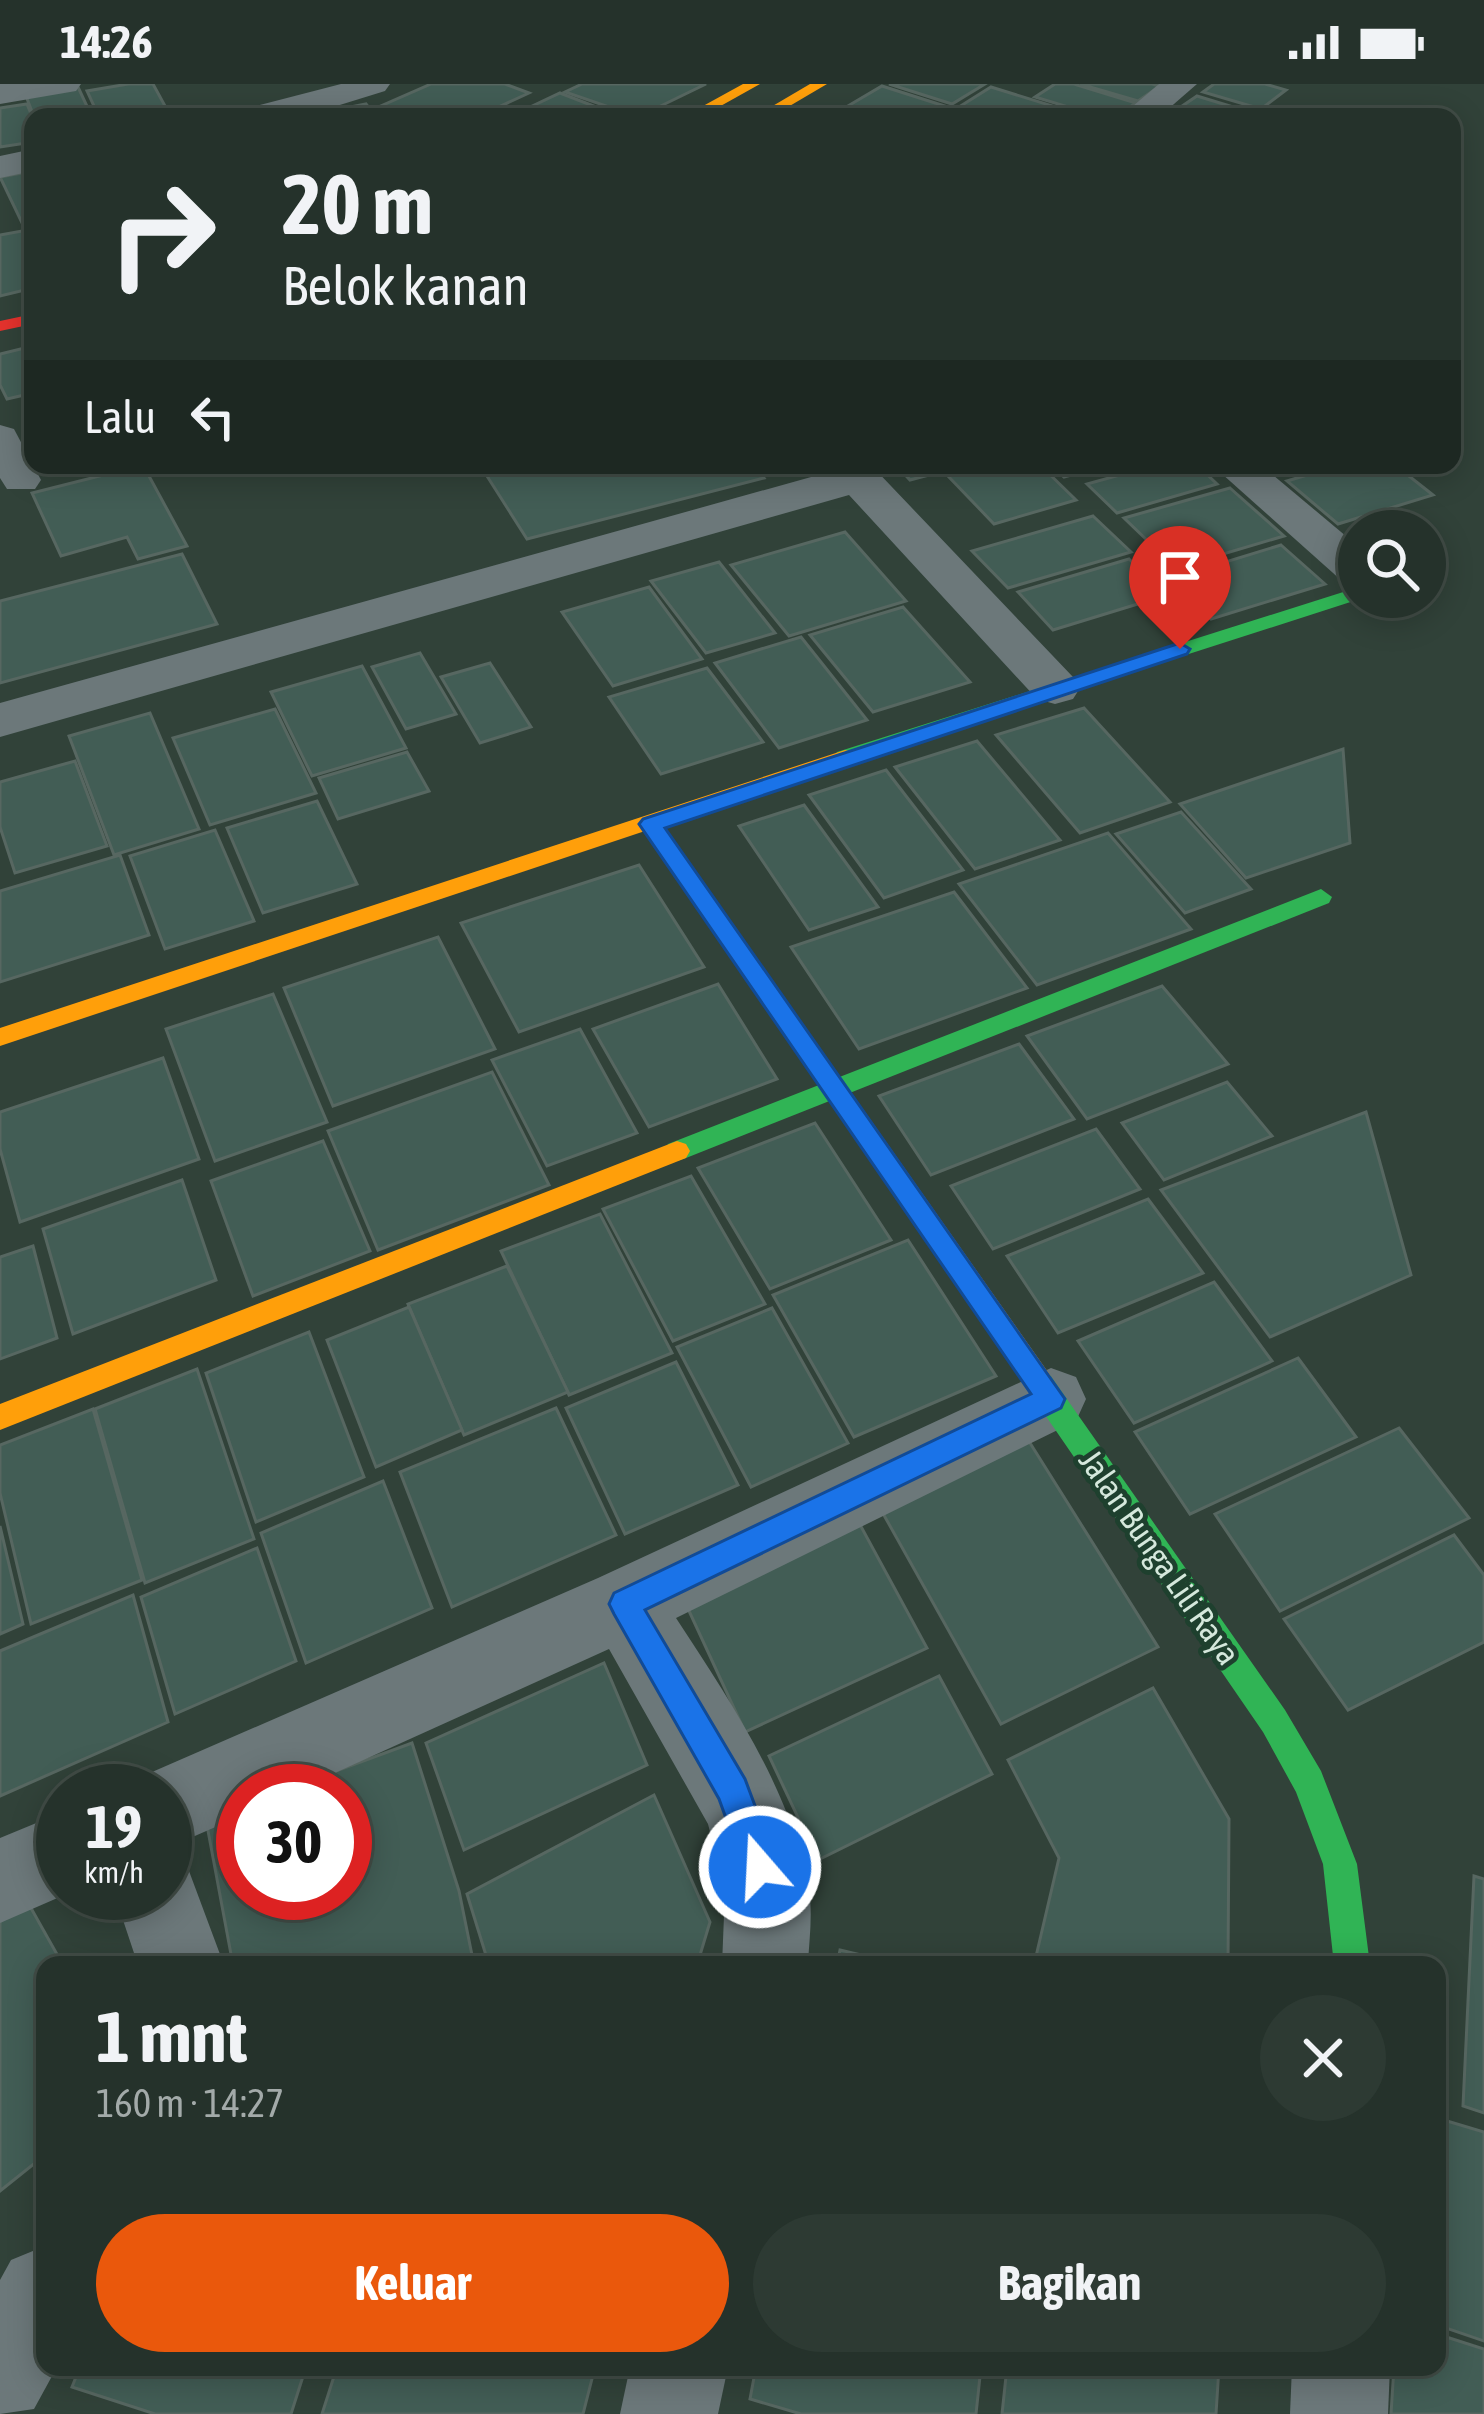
<!DOCTYPE html>
<html lang="id">
<head>
<meta charset="utf-8">
<style>
	body { margin:0; font-family:"Asap Condensed",sans-serif; background:#2d3a33; color:#f1f3f6; height:100vh; display:flex; flex-direction:column; font-size:45px; white-space:nowrap }
	* { box-sizing:border-box; margin:0 }
	p { font-size:39px; color:#a3aaa9 }
	.icon { flex:none; width:66px; height:66px; fill:none; stroke:currentColor; stroke-width:2; stroke-linecap:round; stroke-linejoin:round }
	.map { position:relative; flex:1; overflow:hidden }
	.drawer { position:absolute; left:36px; top:1872px; width:1410px; height:420px; display:flex; flex-direction:column; background:#25322b; border-radius:24px; box-shadow:0 6px 30px #0003,0 0 0 3px #424d47 }
	.drawer>* { flex:none }
	.top-card { position:absolute; left:24px; top:24px; width:1437px; height:366px; border-radius:24px; box-shadow:0 6px 30px #0003,0 0 0 3px #424d47; background:#25322b; color:#f1f3f6; overflow:hidden }
	.tools { position:absolute; left:1338px; top:426px; display:grid; gap:24px }
	.tools a { display:grid; place-items:center; width:108px; height:108px; border-radius:50%; background:#25322b; box-shadow:0 6px 30px #0003,0 0 0 3px #424d47; font-size:60px }
	.speed { position:absolute; left:36px; top:1680px; display:flex; gap:24px; font-size:60px; font-weight:700; text-align:center }
	.speed>* { display:grid; place-content:center; width:156px; height:156px; border-radius:50%; background:#25322b; box-shadow:0 6px 30px #0003,0 0 0 3px #424d47; line-height:1 }
	.speed small { font-size:30px; font-weight:400 }
	.speed .limit { border:18px solid #d22; background:#fff; color:#111 }
	.pin { position:absolute; display:grid; place-items:center; width:102px; height:102px; color:#fff; margin:-123px -51px; border-radius:50% 50% 50% 0; rotate:-45deg; box-shadow:0 0 12px #0007 }
	.pin .icon { rotate:45deg }
	.me { position:absolute; width:132px; margin:-66px; rotate:341deg; stroke-linejoin:round; filter:drop-shadow(0 0 9px #0008) }
	.turn { display:flex; align-items:center; gap:42px; height:252px; padding:0 60px; font-size:54px }
	.turn .icon { width:156px; height:156px; stroke-width:2.5 }
	.turn b { display:block; font-size:84px; line-height:102px }
	.then { display:flex; align-items:center; height:114px; padding:0 60px; background:#0003; gap:24px; font-size:45px }
	.round { display:grid; place-items:center; flex:none; width:126px; height:126px; border-radius:63px; background:#2d3a33 }
	.headline { display:flex; align-items:center; justify-content:space-between; height:204px; padding:0 60px }
	h1 { font-size:72px; font-weight:700; line-height:90px }
	.action { display:flex; gap:24px; margin-top:auto; padding:24px 60px }
	.action a { flex:1; height:138px; border-radius:72px; background:#ea580c; color:#fff; font-size:48px; font-weight:700; line-height:138px; text-align:center }
	.action a+a { background:#2d3a33; color:#f1f3f6 }
	.status { display:flex; justify-content:space-between; align-items:center; height:84px; padding:0 60px; background:#25322b; direction:ltr }
	.status svg { height:33px; fill:currentColor }
	.map>svg:first-child { display:block }
	.building { fill:#425d55; stroke:#576761; stroke-width:3 }
	.lines { fill:none; stroke-linecap:round; stroke-linejoin:round }
	.lane { fill:#6c787a; fill-rule:evenodd }
	.street { fill:#6c787a; fill-rule:evenodd }
	.fast { fill:#30b455; fill-rule:evenodd }
	.slow { fill:#ff9f0a; fill-rule:evenodd }
	.jam { fill:#e5322d; fill-rule:evenodd }
	.route { fill:#1a73e8; stroke:#114b97; stroke-width:3 }
	.labels { text-anchor:middle; stroke-width:10; stroke-linejoin:round; paint-order:stroke }
	.street-label { font-size:33px; fill:#d5e8dc; stroke:#1e402e }
</style>
</head>
<body>
<div class="status"><b>14:26</b><svg viewBox="0 0 49 12"><path d="M0 12V9h3v3zM5 12V6h3v6zM10 12V3h3v9zM15 12V0h3v12zM26 1h20v11H26zM47 4h2v5h-2z"/></svg></div>
<div class="map">
<svg width="1484" height="2330" viewBox="0 0 1484 2330">
	<rect width="100%" height="100%" fill="#314239"/>
	<g class="building">
		<path d="M 128,0 L 153,0 L 171,33 L 99,33 L 87,7 Z"/>
		<path d="M 431,0 L 505,0 L 529,9 L 477,33 L 393,33 L 374,25 Z"/>
		<path d="M 582,0 L 706,0 L 638,33 L 565,8 Z"/>
		<path d="M 889,0 L 985,0 L 952,20 Z"/>
		<path d="M 1055,0 L 1074,0 L 1136,19 L 1114,33 L 1101,33 L 1035,13 Z"/>
		<path d="M 1080,0 L 1152,0 L 1160,2 L 1138,17 Z"/>
		<path d="M 1214,0 L 1265,0 L 1286,6 L 1261,25 L 1203,8 Z"/>
		<path d="M 882,2 L 979,33 L 862,33 L 841,26 Z"/>
		<path d="M 78,3 L 92,33 L 34,33 L 26,12 Z"/>
		<path d="M 991,3 L 1088,33 L 992,33 L 959,23 Z"/>
		<path d="M 560,9 L 622,33 L 509,33 Z"/>
		<path d="M 1197,12 L 1266,33 L 1166,33 Z"/>
		<path d="M 27,20 L 33,35 L 33,58 L 0,63 L 0,24 Z"/>
		<path d="M 366,20 L 376,33 L 310,31 Z"/>
		<path d="M 33,87 L 33,141 L 24,143 L 0,93 Z"/>
		<path d="M 33,145 L 33,204 L 0,212 L 0,151 Z"/>
		<path d="M 33,262 L 33,309 L 7,315 L 0,301 L 0,270 Z"/>
		<path d="M 143,381 L 187,462 L 138,475 L 127,453 L 61,472 L 32,409 Z"/>
		<path d="M 480,381 L 754,381 L 764,394 L 527,455 Z"/>
		<path d="M 896,381 L 967,381 L 910,396 Z"/>
		<path d="M 988,381 L 1040,381 L 1076,416 L 994,440 L 948,392 Z"/>
		<path d="M 1051,381 L 1107,381 L 1064,393 Z"/>
		<path d="M 1156,381 L 1197,381 L 1217,400 L 1117,429 L 1087,400 Z"/>
		<path d="M 1341,381 L 1395,381 L 1433,411 L 1338,440 L 1287,397 Z"/>
		<path d="M 1230,404 L 1284,452 L 1176,484 L 1124,434 Z"/>
		<path d="M 1093,432 L 1131,468 L 1008,504 L 972,467 Z"/>
		<path d="M 845,448 L 906,517 L 789,552 L 731,481 Z"/>
		<path d="M 1281,461 L 1325,500 L 1211,535 L 1170,495 Z"/>
		<path d="M 182,470 L 217,540 L 0,599 L 0,517 Z"/>
		<path d="M 1129,475 L 1167,511 L 1053,546 L 1018,508 Z"/>
		<path d="M 719,478 L 775,549 L 706,569 L 651,497 Z"/>
		<path d="M 649,503 L 702,575 L 613,602 L 562,528 Z"/>
		<path d="M 903,523 L 970,598 L 873,628 L 810,551 Z"/>
		<path d="M 801,553 L 867,636 L 779,664 L 715,579 Z"/>
		<path d="M 420,569 L 456,630 L 406,645 L 372,583 Z"/>
		<path d="M 490,579 L 531,643 L 480,659 L 441,593 Z"/>
		<path d="M 362,582 L 406,664 L 312,692 L 271,608 Z"/>
		<path d="M 707,584 L 763,658 L 661,690 L 609,613 Z"/>
		<path d="M 1084,624 L 1170,718 L 1080,749 L 996,651 Z"/>
		<path d="M 275,625 L 316,709 L 210,741 L 173,654 Z"/>
		<path d="M 150,629 L 199,745 L 114,771 L 69,652 Z"/>
		<path d="M 977,657 L 1060,756 L 975,785 L 895,683 Z"/>
		<path d="M 1343,665 L 1350,759 L 1246,794 L 1180,720 Z"/>
		<path d="M 407,668 L 429,707 L 338,735 L 319,694 Z"/>
		<path d="M 75,677 L 107,762 L 15,789 L 0,743 L 0,698 Z"/>
		<path d="M 886,686 L 963,786 L 884,814 L 809,711 Z"/>
		<path d="M 317,717 L 357,800 L 263,829 L 227,744 Z"/>
		<path d="M 804,721 L 878,823 L 809,846 L 739,742 Z"/>
		<path d="M 1181,728 L 1251,805 L 1185,829 L 1116,750 Z"/>
		<path d="M 215,746 L 254,837 L 165,865 L 130,772 Z"/>
		<path d="M 1108,749 L 1191,845 L 1037,901 L 959,800 Z"/>
		<path d="M 120,771 L 149,851 L 0,898 L 0,807 Z"/>
		<path d="M 639,781 L 704,883 L 519,948 L 461,839 Z"/>
		<path d="M 954,808 L 1027,904 L 859,965 L 791,863 Z"/>
		<path d="M 438,853 L 495,965 L 333,1022 L 284,904 Z"/>
		<path d="M 718,900 L 777,995 L 649,1043 L 593,945 Z"/>
		<path d="M 1162,902 L 1228,980 L 1087,1035 L 1027,952 Z"/>
		<path d="M 273,910 L 327,1038 L 215,1077 L 166,945 Z"/>
		<path d="M 580,945 L 637,1049 L 547,1082 L 492,976 Z"/>
		<path d="M 1019,960 L 1074,1035 L 931,1091 L 879,1012 Z"/>
		<path d="M 163,974 L 199,1075 L 20,1138 L 0,1065 L 0,1028 Z"/>
		<path d="M 492,988 L 549,1101 L 378,1166 L 328,1047 Z"/>
		<path d="M 1227,998 L 1272,1052 L 1164,1096 L 1122,1039 Z"/>
		<path d="M 1366,1028 L 1411,1191 L 1270,1253 L 1161,1106 Z"/>
		<path d="M 815,1039 L 891,1156 L 770,1205 L 698,1084 Z"/>
		<path d="M 1096,1045 L 1140,1105 L 993,1165 L 951,1102 Z"/>
		<path d="M 323,1057 L 370,1167 L 253,1212 L 211,1097 Z"/>
		<path d="M 691,1092 L 765,1220 L 673,1257 L 603,1125 Z"/>
		<path d="M 182,1096 L 216,1196 L 73,1250 L 43,1145 Z"/>
		<path d="M 1148,1115 L 1203,1189 L 1058,1249 L 1007,1172 Z"/>
		<path d="M 600,1130 L 672,1269 L 569,1311 L 501,1167 Z"/>
		<path d="M 908,1156 L 996,1292 L 854,1353 L 773,1211 Z"/>
		<path d="M 33,1162 L 57,1254 L 0,1275 L 0,1173 Z"/>
		<path d="M 507,1182 L 568,1308 L 464,1351 L 408,1220 Z"/>
		<path d="M 1214,1198 L 1272,1277 L 1134,1339 L 1078,1257 Z"/>
		<path d="M 409,1223 L 462,1346 L 376,1383 L 327,1256 Z"/>
		<path d="M 772,1224 L 848,1359 L 751,1403 L 677,1263 Z"/>
		<path d="M 309,1248 L 364,1393 L 256,1438 L 206,1289 Z"/>
		<path d="M 1298,1274 L 1356,1353 L 1190,1430 L 1135,1348 Z"/>
		<path d="M 676,1278 L 738,1401 L 625,1450 L 566,1324 Z"/>
		<path d="M 197,1285 L 254,1455 L 145,1499 L 95,1325 Z"/>
		<path d="M 556,1324 L 616,1451 L 452,1523 L 400,1388 Z"/>
		<path d="M 93,1325 L 142,1496 L 31,1540 L 0,1409 L 0,1361 Z"/>
		<path d="M 1399,1344 L 1469,1434 L 1280,1527 L 1215,1430 Z"/>
		<path d="M 1025,1351 L 1158,1563 L 1001,1640 L 876,1417 Z"/>
		<path d="M 383,1397 L 432,1524 L 306,1579 L 261,1449 Z"/>
		<path d="M 858,1437 L 927,1564 L 745,1648 L 683,1514 Z"/>
		<path d="M 0,1442 L 23,1540 L 0,1550 Z"/>
		<path d="M 1454,1451 L 1484,1491 L 1484,1558 L 1348,1626 L 1284,1535 Z"/>
		<path d="M 257,1464 L 296,1577 L 175,1630 L 141,1513 Z"/>
		<path d="M 133,1511 L 168,1638 L 0,1712 L 0,1567 Z"/>
		<path d="M 604,1579 L 647,1681 L 464,1766 L 426,1659 Z"/>
		<path d="M 939,1592 L 992,1690 L 818,1776 L 769,1672 Z"/>
		<path d="M 1153,1604 L 1229,1735 L 1228,1881 L 1034,1881 L 1059,1774 L 1008,1676 Z"/>
		<path d="M 412,1659 L 459,1807 L 474,1881 L 233,1881 L 206,1736 L 243,1722 L 243,1809 L 345,1809 L 345,1707 L 282,1707 Z"/>
		<path d="M 654,1711 L 710,1838 L 697,1881 L 489,1881 L 467,1810 Z"/>
		<path d="M 1474,1792 L 1484,1795 L 1484,2029 L 1463,2022 Z"/>
		<path d="M 27,1817 L 63,1881 L 45,1881 L 45,2071 L 0,2107 L 0,1838 Z"/>
		<path d="M 840,1866 L 903,1881 L 837,1881 Z"/>
		<path d="M 1437,2034 L 1484,2048 L 1484,2257 L 1437,2241 Z"/>
		<path d="M 1437,2250 L 1484,2265 L 1484,2330 L 1391,2330 L 1394,2283 L 1437,2283 Z"/>
		<path d="M 80,2283 L 306,2283 L 291,2330 L 155,2330 L 72,2303 Z"/>
		<path d="M 337,2283 L 595,2283 L 583,2330 L 322,2330 Z"/>
		<path d="M 756,2283 L 981,2283 L 976,2330 L 801,2330 L 750,2315 Z"/>
		<path d="M 1007,2283 L 1219,2283 L 1216,2330 L 1002,2330 Z"/>
	</g>
	<g class="lines">
		<path class="lane" d="M 0,341 L 14,345 L 41,396 L 35,405 L 7,405 L 0,394 Z"/>
		<g class="street">
			<path d="M 0,0 L 81,0 L 76,7 L 0,20 Z"/>
			<path d="M 341,0 L 390,0 L 385,7 L 301,33 L 236,33 L 241,26 Z"/>
			<path d="M 1159,0 L 1197,0 L 1159,33 L 1120,33 Z"/>
			<path d="M 33,65 L 33,87 L 0,94 L 0,72 Z"/>
			<path d="M 824,381 L 871,381 L 1073,593 L 1080,604 L 1073,615 L 1055,620 L 1037,615 L 849,411 L 0,653 L 0,619 L 829,388 Z"/>
			<path d="M 1212,381 L 1261,381 L 1359,463 L 1359,501 L 1342,497 Z"/>
			<path d="M 1051,1284 L 1076,1293 L 1086,1315 L 1076,1337 L 676,1534 C 730,1617 792,1707 809,1807 C 813,1831 809,1857 808,1881 L 722,1881 L 725,1807 L 708,1740 L 609,1565 L 295,1707 L 243,1707 L 243,1731 L 165,1765 L 165,1707 L 131,1707 L 136,1695 L 598,1494 Z"/>
			<path d="M 63,1728 L 63,1809 L 69,1809 L 0,1839 L 0,1754 Z"/>
			<path d="M 165,1771 L 186,1779 L 224,1881 L 138,1881 L 114,1809 L 165,1809 Z"/>
			<path d="M 45,2162 L 45,2283 L 57,2283 L 34,2325 L 0,2330 L 0,2196 L 11,2176 Z"/>
			<path d="M 630,2283 L 728,2283 L 718,2330 L 620,2330 Z"/>
			<path d="M 1292,2283 L 1390,2283 L 1388,2330 L 1290,2330 Z"/>
		</g>
		<g class="fast">
			<path d="M 1359,503 L 1359,513 L 1366,513 L 853,678 L 837,678 L 834,673 L 837,668 Z"/>
			<path d="M 1321,805 L 1332,813 L 1329,819 L 686,1074 L 677,1077 L 664,1067 L 668,1060 Z"/>
			<path d="M 1040,1287 L 1050,1291 L 1285,1626 L 1321,1687 L 1357,1780 L 1370,1881 L 1334,1881 L 1323,1780 L 1296,1708 L 1263,1648 L 1030,1309 L 1026,1300 L 1030,1291 Z"/>
		</g>
		<g class="slow">
			<path d="M 743,0 L 760,0 L 701,33 L 683,33 Z"/>
			<path d="M 810,0 L 827,0 L 771,33 L 754,33 Z"/>
			<path d="M 845,666 L 853,668 L 853,678 L 663,741 L 1050,1291 L 1054,1300 L 1050,1309 L 1040,1313 L 1030,1309 L 645,747 L 0,962 L 0,944 Z"/>
			<path d="M 677,1057 L 686,1060 L 690,1067 L 686,1074 L 0,1346 L 0,1320 Z"/>
		</g>
		<path class="jam" d="M 33,230 L 33,240 L 0,247 L 0,237 Z"/>
	</g>
	<path class="route" d="M 1180,559 L 1190,565 L 1187,570 L 665,744 L 1065,1315 L 1061,1324 L 645,1526 L 745,1695 L 778,1783 L 773,1795 L 760,1800 L 748,1795 L 719,1715 L 614,1530 L 609,1520 L 614,1509 L 1031,1310 L 639,740 L 643,735 Z"/>
	<g class="labels">
		<g class="street-label">
			<text transform="translate(1160 1473) rotate(55)" y="12">Jalan Bunga Lili Raya</text>
		</g>
	</g>
</svg>
<div class="tools">
<a><svg class="icon" aria-label="search" viewBox="0 0 24 24"><circle cx="10" cy="10" r="6"/><path d="M15 15l6 6"/></svg></a>
</div>
<div class="speed"><div>19<small>km/h</small></div><div class="limit">30</div></div>
<div class="pin" style="left:1180px;top:565px;background:#d93025"><svg class="icon" aria-label="arrive" viewBox="0 0 24 24"><path d="M6 21V4h12l-3 4 3 4H6"/></svg></div>
<svg class="me" style="left:760px;top:1783px" viewBox="-20 -20 40 40"><circle r="17" fill="#1a73e8" stroke="#fff" stroke-width="3"/><path d="M0-11L8 9 0 5-8 9z" fill="#fff"/></svg>
<div class="top-card">
<div class="turn"><svg class="icon" aria-label="right" viewBox="0 0 24 24"><path d="M7 20v-9h11M14 6l5 5-5 5"/></svg><div><b>20 m</b>Belok kanan</div></div>
<div class="then">Lalu<svg class="icon" aria-label="left" viewBox="0 0 24 24"><path d="M17 20v-9H6M10 6l-5 5 5 5"/></svg></div>
</div>
<section class="drawer">
<div class="headline"><div><h1>1 mnt</h1><p>160 m · 14:27</p></div><a class="round"><svg class="icon" aria-label="close" viewBox="0 0 24 24"><path d="M6 6l12 12M18 6L6 18"/></svg></a></div>
<div class="action"><a>Keluar</a><a>Bagikan</a></div>
</section>
</div>
</body>
</html>
